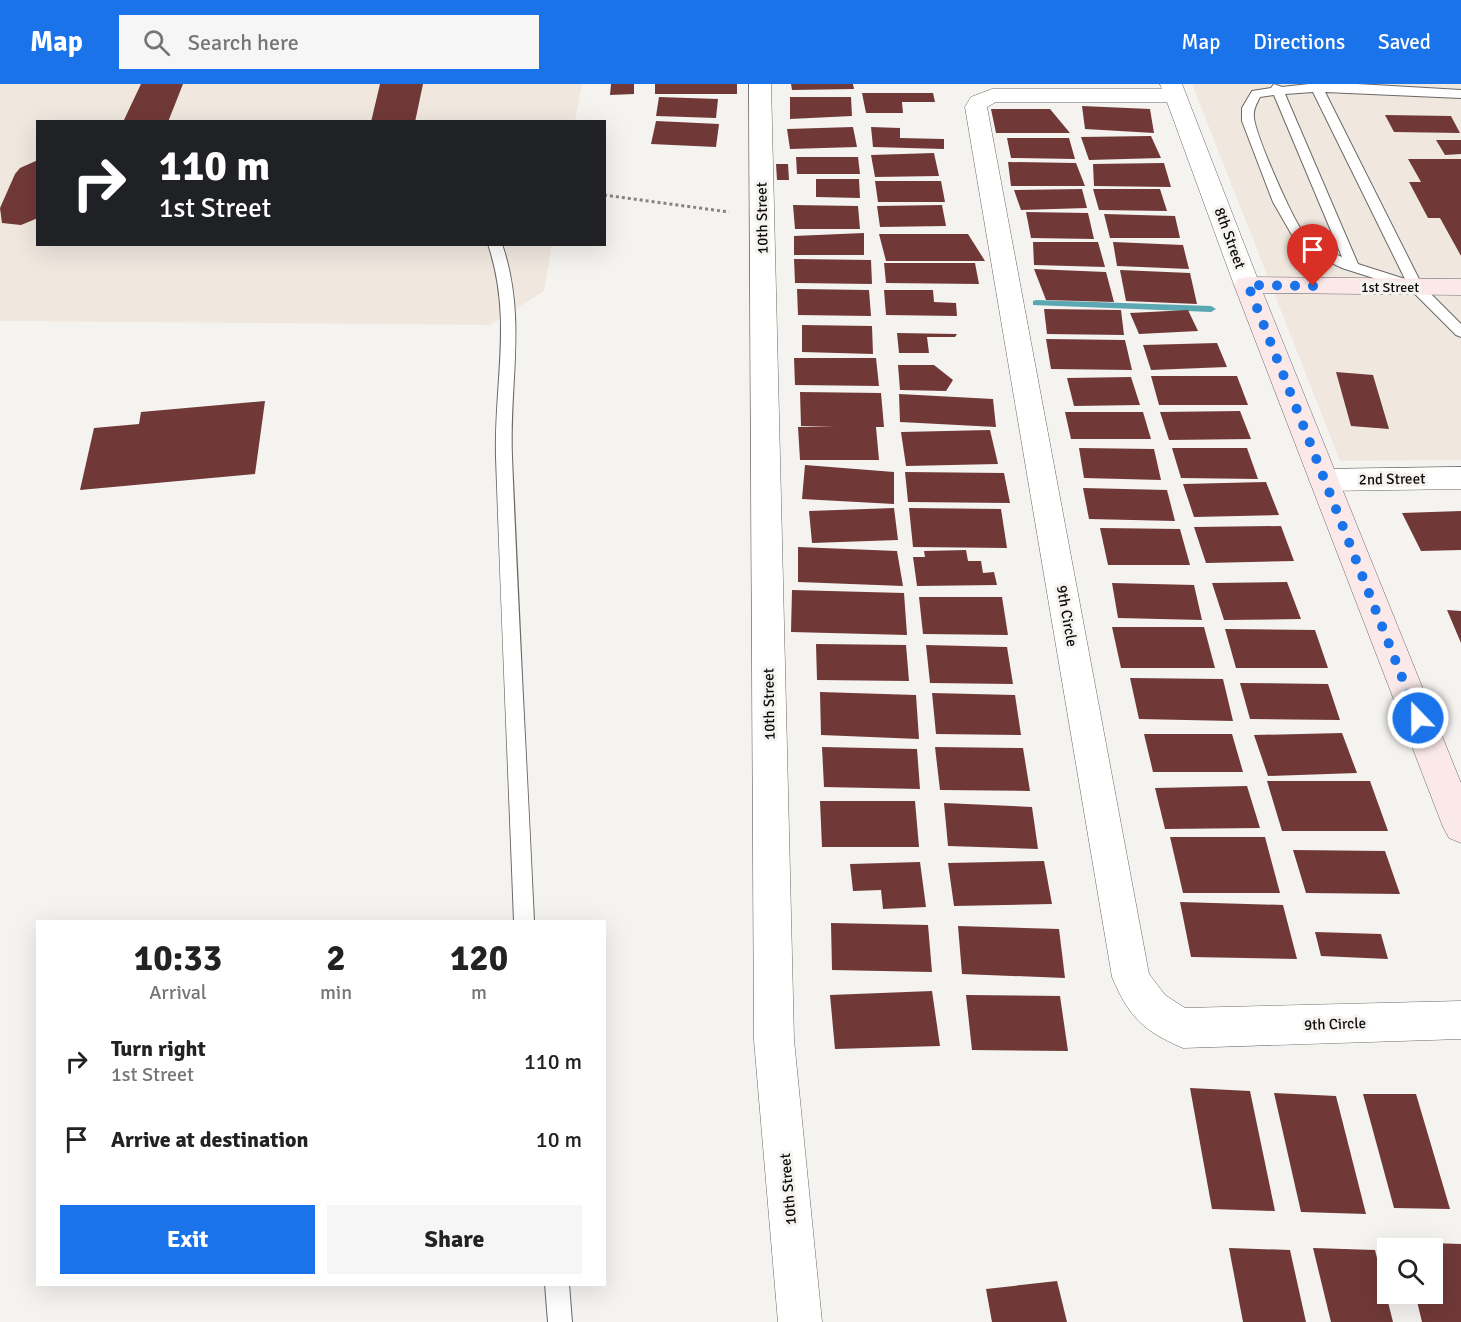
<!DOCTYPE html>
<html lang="en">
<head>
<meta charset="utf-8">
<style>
	body { margin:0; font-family:Signika,sans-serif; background:#f6f6f6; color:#222; height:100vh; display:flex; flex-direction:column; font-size:22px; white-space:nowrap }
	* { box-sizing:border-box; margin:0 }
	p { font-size:20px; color:#767676 }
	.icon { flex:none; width:33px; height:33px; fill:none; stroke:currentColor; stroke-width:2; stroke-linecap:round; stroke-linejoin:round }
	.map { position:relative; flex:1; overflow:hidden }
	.drawer { position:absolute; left:36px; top:836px; width:570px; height:366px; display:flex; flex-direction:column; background:#fff; border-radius:0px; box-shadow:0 6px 24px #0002 }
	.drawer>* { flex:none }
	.top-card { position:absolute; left:36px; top:36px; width:570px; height:126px; border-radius:0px; box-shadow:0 6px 24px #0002; background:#202124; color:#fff; overflow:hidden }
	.controls { position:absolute; left:1377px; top:1154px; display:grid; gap:12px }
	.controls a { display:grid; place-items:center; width:66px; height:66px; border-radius:0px; background:#fff; box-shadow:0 6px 24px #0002; font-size:30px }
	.pin { position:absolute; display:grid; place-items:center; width:51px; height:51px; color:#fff; margin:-62px -26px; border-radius:50% 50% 50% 0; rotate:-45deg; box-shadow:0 0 6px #0007 }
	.pin .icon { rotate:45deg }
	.me { position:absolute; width:66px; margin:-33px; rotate:338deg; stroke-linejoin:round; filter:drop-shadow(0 0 4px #0008) }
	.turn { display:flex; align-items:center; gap:21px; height:126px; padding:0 24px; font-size:27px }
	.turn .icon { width:78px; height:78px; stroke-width:2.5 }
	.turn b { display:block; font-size:42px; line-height:51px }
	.eta { display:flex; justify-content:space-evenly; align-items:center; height:102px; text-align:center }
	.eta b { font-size:36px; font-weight:800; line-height:42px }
	.cta { display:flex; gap:12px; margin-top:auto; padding:12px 24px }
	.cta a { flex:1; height:69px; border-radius:0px; background:#1a73e8; color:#fff; font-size:24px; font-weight:800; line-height:69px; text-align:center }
	.cta a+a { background:#f6f6f6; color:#222 }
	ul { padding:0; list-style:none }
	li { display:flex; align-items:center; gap:18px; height:78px; padding:0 24px }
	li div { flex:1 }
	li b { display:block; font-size:22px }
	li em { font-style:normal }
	header { display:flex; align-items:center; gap:36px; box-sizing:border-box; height:84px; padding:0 30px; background:#1a73e8; color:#fff }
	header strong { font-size:28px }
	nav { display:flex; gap:33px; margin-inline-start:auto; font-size:21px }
	.search { width:420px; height:54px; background:#f6f6f6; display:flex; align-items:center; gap:15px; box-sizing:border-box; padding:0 21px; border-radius:0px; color:#767676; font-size:22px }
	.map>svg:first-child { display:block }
	.built { fill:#f0e8df }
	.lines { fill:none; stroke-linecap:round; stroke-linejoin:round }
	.stream { fill:#5ba8b2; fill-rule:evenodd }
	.building { fill:#703938 }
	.lane-casing { stroke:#6a6866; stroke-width:2 }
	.street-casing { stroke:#6a6866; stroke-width:1 }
	.secondary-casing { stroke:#6a6866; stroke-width:1 }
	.path { stroke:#858482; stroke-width:3; stroke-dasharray:3 3; stroke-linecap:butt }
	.lane { fill:#fff; fill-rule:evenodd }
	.street { fill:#fff; fill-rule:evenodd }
	.secondary { fill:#fbe9e9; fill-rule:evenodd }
	.route { stroke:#1a73e8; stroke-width:10; stroke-dasharray:0 18 }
	.labels { text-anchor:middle; stroke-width:6; stroke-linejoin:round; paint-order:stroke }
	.far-street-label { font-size:14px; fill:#0f0e0d; stroke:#f5f3f0 }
	.street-label { font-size:15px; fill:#0f0e0d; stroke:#f5f3f0 }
</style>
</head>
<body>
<header>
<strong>Map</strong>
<div class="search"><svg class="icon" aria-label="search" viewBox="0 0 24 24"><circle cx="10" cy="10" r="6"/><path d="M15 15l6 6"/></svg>Search here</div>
<nav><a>Map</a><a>Directions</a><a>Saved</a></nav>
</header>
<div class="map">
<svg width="1461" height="1238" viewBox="0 0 1461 1238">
	<rect width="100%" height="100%" fill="#f5f3f0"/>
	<g class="built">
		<path d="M 0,0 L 582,0 L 575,37 L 38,38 L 38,160 L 552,161 L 544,207 L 490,241 L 0,237 Z"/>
		<path d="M 1192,0 L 1461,0 L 1461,376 L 1340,377 Z"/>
	</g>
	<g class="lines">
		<path class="stream" d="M 1036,216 L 1211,222 L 1216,225 L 1211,228 L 1033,221 L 1033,217 Z"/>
	</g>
	<g class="building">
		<path d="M 141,0 L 183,0 L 168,38 L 123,38 Z"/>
		<path d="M 380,0 L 423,0 L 415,38 L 371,38 Z"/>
		<path d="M 611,0 L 634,0 L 634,10 L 610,11 Z"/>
		<rect x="655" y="0" width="82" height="10"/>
		<path d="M 791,0 L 853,0 L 854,5 L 792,6 Z"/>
		<path d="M 862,9 L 933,9 L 935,18 L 902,18 L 903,29 L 866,29 Z"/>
		<path d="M 659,13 L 718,15 L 716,34 L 656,32 Z"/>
		<path d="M 790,13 L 851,13 L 852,32 L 790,35 Z"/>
		<path d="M 1082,22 L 1150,25 L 1154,49 L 1085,45 Z"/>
		<path d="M 991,25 L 1050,25 L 1070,49 L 996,49 Z"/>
		<path d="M 1385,31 L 1451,32 L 1460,49 L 1394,48 Z"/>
		<path d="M 656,37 L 719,40 L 716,63 L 651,60 Z"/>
		<path d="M 853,43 L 857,63 L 790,65 L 787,45 Z"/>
		<path d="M 871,43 L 900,44 L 900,54 L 944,55 L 944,65 L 873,63 Z"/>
		<path d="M 1151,52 L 1161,74 L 1089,76 L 1081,53 Z"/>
		<path d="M 1007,54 L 1069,54 L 1075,75 L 1011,74 Z"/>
		<path d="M 1436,56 L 1461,56 L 1461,70 L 1445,71 Z"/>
		<path d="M 934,69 L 939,92 L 875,93 L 871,71 Z"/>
		<path d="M 796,73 L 858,73 L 860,90 L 797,90 Z"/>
		<path d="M 1408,75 L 1461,75 L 1461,172 L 1440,134 L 1428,134 L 1409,98 L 1421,98 Z"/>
		<path d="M 38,76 L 38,134 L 21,141 L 2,139 L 0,124 L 15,90 L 20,84 Z"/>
		<path d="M 1008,78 L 1076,79 L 1085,102 L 1011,102 Z"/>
		<path d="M 1164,79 L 1171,103 L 1094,102 L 1093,80 Z"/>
		<path d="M 776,80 L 788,80 L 789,96 L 777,96 Z"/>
		<path d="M 816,95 L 859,95 L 860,114 L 816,113 Z"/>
		<path d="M 875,97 L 941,97 L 945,118 L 878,118 Z"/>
		<path d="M 1082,105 L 1087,124 L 1021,126 L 1014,106 Z"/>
		<path d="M 1093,105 L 1160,105 L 1167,127 L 1099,126 Z"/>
		<path d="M 793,121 L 858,122 L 860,145 L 795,145 Z"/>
		<path d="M 942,121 L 946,142 L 880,143 L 877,122 Z"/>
		<path d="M 1026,128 L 1088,129 L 1094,155 L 1031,154 Z"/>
		<path d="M 1104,130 L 1175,132 L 1180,154 L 1110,154 Z"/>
		<path d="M 864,149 L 864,171 L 794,171 L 794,152 Z"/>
		<path d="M 879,150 L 968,150 L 985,177 L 886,177 Z"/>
		<path d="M 1033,158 L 1098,158 L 1105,183 L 1034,181 Z"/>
		<path d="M 1113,158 L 1183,161 L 1189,185 L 1117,182 Z"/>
		<path d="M 794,175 L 871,176 L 872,200 L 795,199 Z"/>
		<path d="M 884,179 L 975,179 L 979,200 L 886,199 Z"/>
		<path d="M 1034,185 L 1106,188 L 1114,218 L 1046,216 Z"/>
		<path d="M 1120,186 L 1190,189 L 1197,220 L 1126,217 Z"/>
		<path d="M 797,205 L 869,206 L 871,232 L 798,231 Z"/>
		<path d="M 884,206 L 933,206 L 934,218 L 956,219 L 957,232 L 886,231 Z"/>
		<path d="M 1044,225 L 1121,226 L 1124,251 L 1047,250 Z"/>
		<path d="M 1188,226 L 1198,247 L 1139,250 L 1130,229 Z"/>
		<path d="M 802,241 L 872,242 L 873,270 L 802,268 Z"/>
		<path d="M 897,249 L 957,250 L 955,253 L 927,253 L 929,269 L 899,269 Z"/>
		<path d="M 1046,255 L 1125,256 L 1132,286 L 1051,285 Z"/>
		<path d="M 1217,259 L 1227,283 L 1151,286 L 1143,261 Z"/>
		<path d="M 794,274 L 876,274 L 879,302 L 795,301 Z"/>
		<path d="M 898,281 L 934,281 L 953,296 L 946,307 L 900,306 Z"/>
		<path d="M 1336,288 L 1373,291 L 1389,345 L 1351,342 Z"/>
		<path d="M 1151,292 L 1237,292 L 1248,321 L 1159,321 Z"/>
		<path d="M 1131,293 L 1140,321 L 1074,322 L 1067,294 Z"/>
		<path d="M 800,308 L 881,309 L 884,343 L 876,343 L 879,376 L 800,376 L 798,343 L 835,342 L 801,342 Z"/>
		<path d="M 899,310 L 993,315 L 996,343 L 900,338 Z"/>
		<path d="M 265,317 L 255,390 L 80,406 L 94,344 L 139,340 L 141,328 Z"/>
		<path d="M 1240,327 L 1251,355 L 1169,356 L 1160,328 Z"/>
		<path d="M 1065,328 L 1143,328 L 1151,355 L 1071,355 Z"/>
		<path d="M 990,346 L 998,380 L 906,382 L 901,348 Z"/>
		<path d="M 1079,364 L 1154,365 L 1161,396 L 1084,394 Z"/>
		<path d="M 1172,364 L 1247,364 L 1258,395 L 1181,394 Z"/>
		<path d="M 805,381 L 894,388 L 894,420 L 802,415 Z"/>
		<path d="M 905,388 L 1004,389 L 1010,419 L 908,418 Z"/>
		<path d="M 1266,398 L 1279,431 L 1194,433 L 1183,400 Z"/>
		<path d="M 1083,404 L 1167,406 L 1175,437 L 1089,435 Z"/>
		<path d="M 894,424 L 898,456 L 812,459 L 809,427 Z"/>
		<path d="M 909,424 L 1001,425 L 1007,464 L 913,463 Z"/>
		<path d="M 1461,427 L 1461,466 L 1421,467 L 1402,429 Z"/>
		<path d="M 1281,442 L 1294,477 L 1206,479 L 1194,443 Z"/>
		<path d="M 1100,444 L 1180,445 L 1190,481 L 1108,481 Z"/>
		<path d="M 798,463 L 897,467 L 903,502 L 798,498 Z"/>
		<path d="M 966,466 L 968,477 L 981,477 L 983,489 L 994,488 L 997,501 L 917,502 L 913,473 L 925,473 L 924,467 Z"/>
		<path d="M 1287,498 L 1301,535 L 1224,536 L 1212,499 Z"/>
		<path d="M 1112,499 L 1194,501 L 1202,536 L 1118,534 Z"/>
		<path d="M 792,506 L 904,509 L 907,551 L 791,548 Z"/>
		<path d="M 919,513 L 1002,513 L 1008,551 L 923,550 Z"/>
		<path d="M 1447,526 L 1461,527 L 1461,559 Z"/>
		<path d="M 1112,543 L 1204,543 L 1215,584 L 1121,584 Z"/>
		<path d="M 1225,545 L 1315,546 L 1328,584 L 1236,584 Z"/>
		<path d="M 816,560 L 906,561 L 909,597 L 817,596 Z"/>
		<path d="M 926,561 L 1007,563 L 1013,600 L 930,599 Z"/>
		<path d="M 1130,594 L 1223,595 L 1233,637 L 1139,635 Z"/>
		<path d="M 1240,599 L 1328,600 L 1340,636 L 1250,635 Z"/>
		<path d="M 820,608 L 916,611 L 919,655 L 821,651 Z"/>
		<path d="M 932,609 L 1015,611 L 1021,651 L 936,650 Z"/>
		<path d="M 1342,649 L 1357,689 L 1268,692 L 1254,651 Z"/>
		<path d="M 1144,650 L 1232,650 L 1243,688 L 1153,688 Z"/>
		<path d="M 822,663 L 917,665 L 920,705 L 824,703 Z"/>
		<path d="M 935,663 L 1023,664 L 1030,707 L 940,706 Z"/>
		<path d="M 1267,697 L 1370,697 L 1388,747 L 1282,747 Z"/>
		<path d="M 1247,702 L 1260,744 L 1165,745 L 1155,704 Z"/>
		<path d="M 820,717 L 915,717 L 919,763 L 822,763 Z"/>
		<path d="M 944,719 L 1032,723 L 1038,765 L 948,762 Z"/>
		<path d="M 1170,753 L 1265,753 L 1280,809 L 1183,809 Z"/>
		<path d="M 1293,766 L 1385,767 L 1400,810 L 1306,809 Z"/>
		<path d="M 1044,777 L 1052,820 L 954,822 L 948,779 Z"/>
		<path d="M 920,778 L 926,823 L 883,825 L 881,806 L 853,807 L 850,780 Z"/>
		<path d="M 1180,818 L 1283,821 L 1297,875 L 1191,873 Z"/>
		<path d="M 831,839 L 928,841 L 932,888 L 832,886 Z"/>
		<path d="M 958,842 L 1059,845 L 1065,894 L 962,890 Z"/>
		<path d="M 1315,848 L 1381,850 L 1388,875 L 1321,872 Z"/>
		<path d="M 932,907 L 940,962 L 835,965 L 830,911 Z"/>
		<path d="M 966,911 L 1060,912 L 1068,967 L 972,966 Z"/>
		<path d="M 1190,1004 L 1250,1007 L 1275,1127 L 1212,1125 Z"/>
		<path d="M 1274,1009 L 1336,1012 L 1366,1130 L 1301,1128 Z"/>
		<path d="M 1363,1010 L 1416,1010 L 1450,1125 L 1394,1124 Z"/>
		<path d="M 1401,1158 L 1461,1160 L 1461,1238 L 1422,1238 L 1415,1209 L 1432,1209 L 1432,1164 L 1403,1164 Z"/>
		<path d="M 1229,1164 L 1290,1166 L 1306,1238 L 1243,1238 Z"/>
		<path d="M 1313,1164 L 1375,1166 L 1393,1238 L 1331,1238 Z"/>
		<path d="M 1057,1197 L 1067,1238 L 992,1238 L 986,1205 Z"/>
	</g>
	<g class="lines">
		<defs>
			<g id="lane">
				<path d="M 1274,0 L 1282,3 L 1309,0 L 1357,0 L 1461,6 L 1461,14 L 1325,8 L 1422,201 L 1461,240 L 1461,253 L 1456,251 L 1411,206 L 1342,184 L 1309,168 L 1296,158 L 1273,118 L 1242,37 L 1242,24 L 1252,7 L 1271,4 ZM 1313,8 L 1405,195 L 1358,180 L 1285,10 ZM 1274,11 L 1342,173 C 1329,168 1316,161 1306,152 C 1294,140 1256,52 1254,34 C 1253,26 1256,21 1260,13 Z"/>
				<path d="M 488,160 L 502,160 C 527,234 509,298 512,373 C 518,528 527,682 534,837 L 514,837 C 508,682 501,527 496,373 C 494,298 513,235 488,160 Z"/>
				<path d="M 545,1200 L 569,1200 L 572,1238 L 548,1238 Z"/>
			</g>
			<g id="street">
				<path d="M 749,0 L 771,0 L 794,956 L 822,1238 L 778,1238 L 754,956 Z"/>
				<path d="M 1160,0 L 1182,0 L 1260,201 L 1256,207 L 1247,209 L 1238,207 L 1234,201 L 1167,18 L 996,18 L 987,23 L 1149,890 L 1165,911 L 1185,924 L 1461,917 L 1461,955 L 1183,964 C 1143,947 1129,933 1112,893 L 965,23 L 971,13 L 992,5 L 1162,5 Z"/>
				<path d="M 1461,383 L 1461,405 L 1323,407 L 1313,404 L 1309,396 L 1313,388 L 1323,385 Z"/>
			</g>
			<path id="secondary" d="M 1247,193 L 1461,195 L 1461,211 L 1263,209 L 1461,699 L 1461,759 L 1449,754 L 1443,743 L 1234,201 L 1238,195 Z"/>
		</defs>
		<use href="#lane" class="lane-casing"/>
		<use href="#street" class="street-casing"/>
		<use href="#secondary" class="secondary-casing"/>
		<path class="path" d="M 604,111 L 729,128"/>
		<use href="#lane" class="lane"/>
		<use href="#street" class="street"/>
		<use href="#secondary" class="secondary"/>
	</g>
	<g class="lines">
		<path class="route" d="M 1313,202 L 1248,201 L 1418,634"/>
	</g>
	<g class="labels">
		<g class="far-street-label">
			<text x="1390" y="208">1st Street</text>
		</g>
		<g class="street-label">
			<text transform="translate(762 134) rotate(-91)" y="5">10th Street</text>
			<text transform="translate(1230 154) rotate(70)" y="5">8th Street</text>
			<text transform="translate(1392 395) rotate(-1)" y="5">2nd Street</text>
			<text transform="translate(1067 532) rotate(80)" y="5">9th Circle</text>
			<text transform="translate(769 620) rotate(-91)" y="5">10th Street</text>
			<text transform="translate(1335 940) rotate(-2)" y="5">9th Circle</text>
			<text transform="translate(788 1105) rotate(-95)" y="5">10th Street</text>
		</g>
	</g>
</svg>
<div class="controls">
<a><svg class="icon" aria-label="search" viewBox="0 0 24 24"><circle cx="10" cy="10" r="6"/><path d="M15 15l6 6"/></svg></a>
</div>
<div class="pin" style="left:1313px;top:202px;background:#d93025"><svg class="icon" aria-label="arrive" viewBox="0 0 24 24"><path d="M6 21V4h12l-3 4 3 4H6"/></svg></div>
<svg class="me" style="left:1418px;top:634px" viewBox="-20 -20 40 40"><circle r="17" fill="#1a73e8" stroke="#fff" stroke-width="3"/><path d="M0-11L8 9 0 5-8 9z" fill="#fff"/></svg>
<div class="top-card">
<div class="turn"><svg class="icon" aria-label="right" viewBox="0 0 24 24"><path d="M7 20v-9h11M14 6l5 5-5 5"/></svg><div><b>110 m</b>1st Street</div></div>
</div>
<section class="drawer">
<div class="eta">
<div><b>10:33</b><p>Arrival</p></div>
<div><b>2</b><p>min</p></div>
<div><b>120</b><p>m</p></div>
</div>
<ul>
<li><svg class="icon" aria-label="right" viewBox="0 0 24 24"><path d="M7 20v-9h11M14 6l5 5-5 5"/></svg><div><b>Turn right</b><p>1st Street</p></div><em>110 m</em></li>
<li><svg class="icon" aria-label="arrive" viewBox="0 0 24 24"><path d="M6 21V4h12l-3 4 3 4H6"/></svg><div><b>Arrive at destination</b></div><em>10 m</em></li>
</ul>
<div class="cta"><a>Exit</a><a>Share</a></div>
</section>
</div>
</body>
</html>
